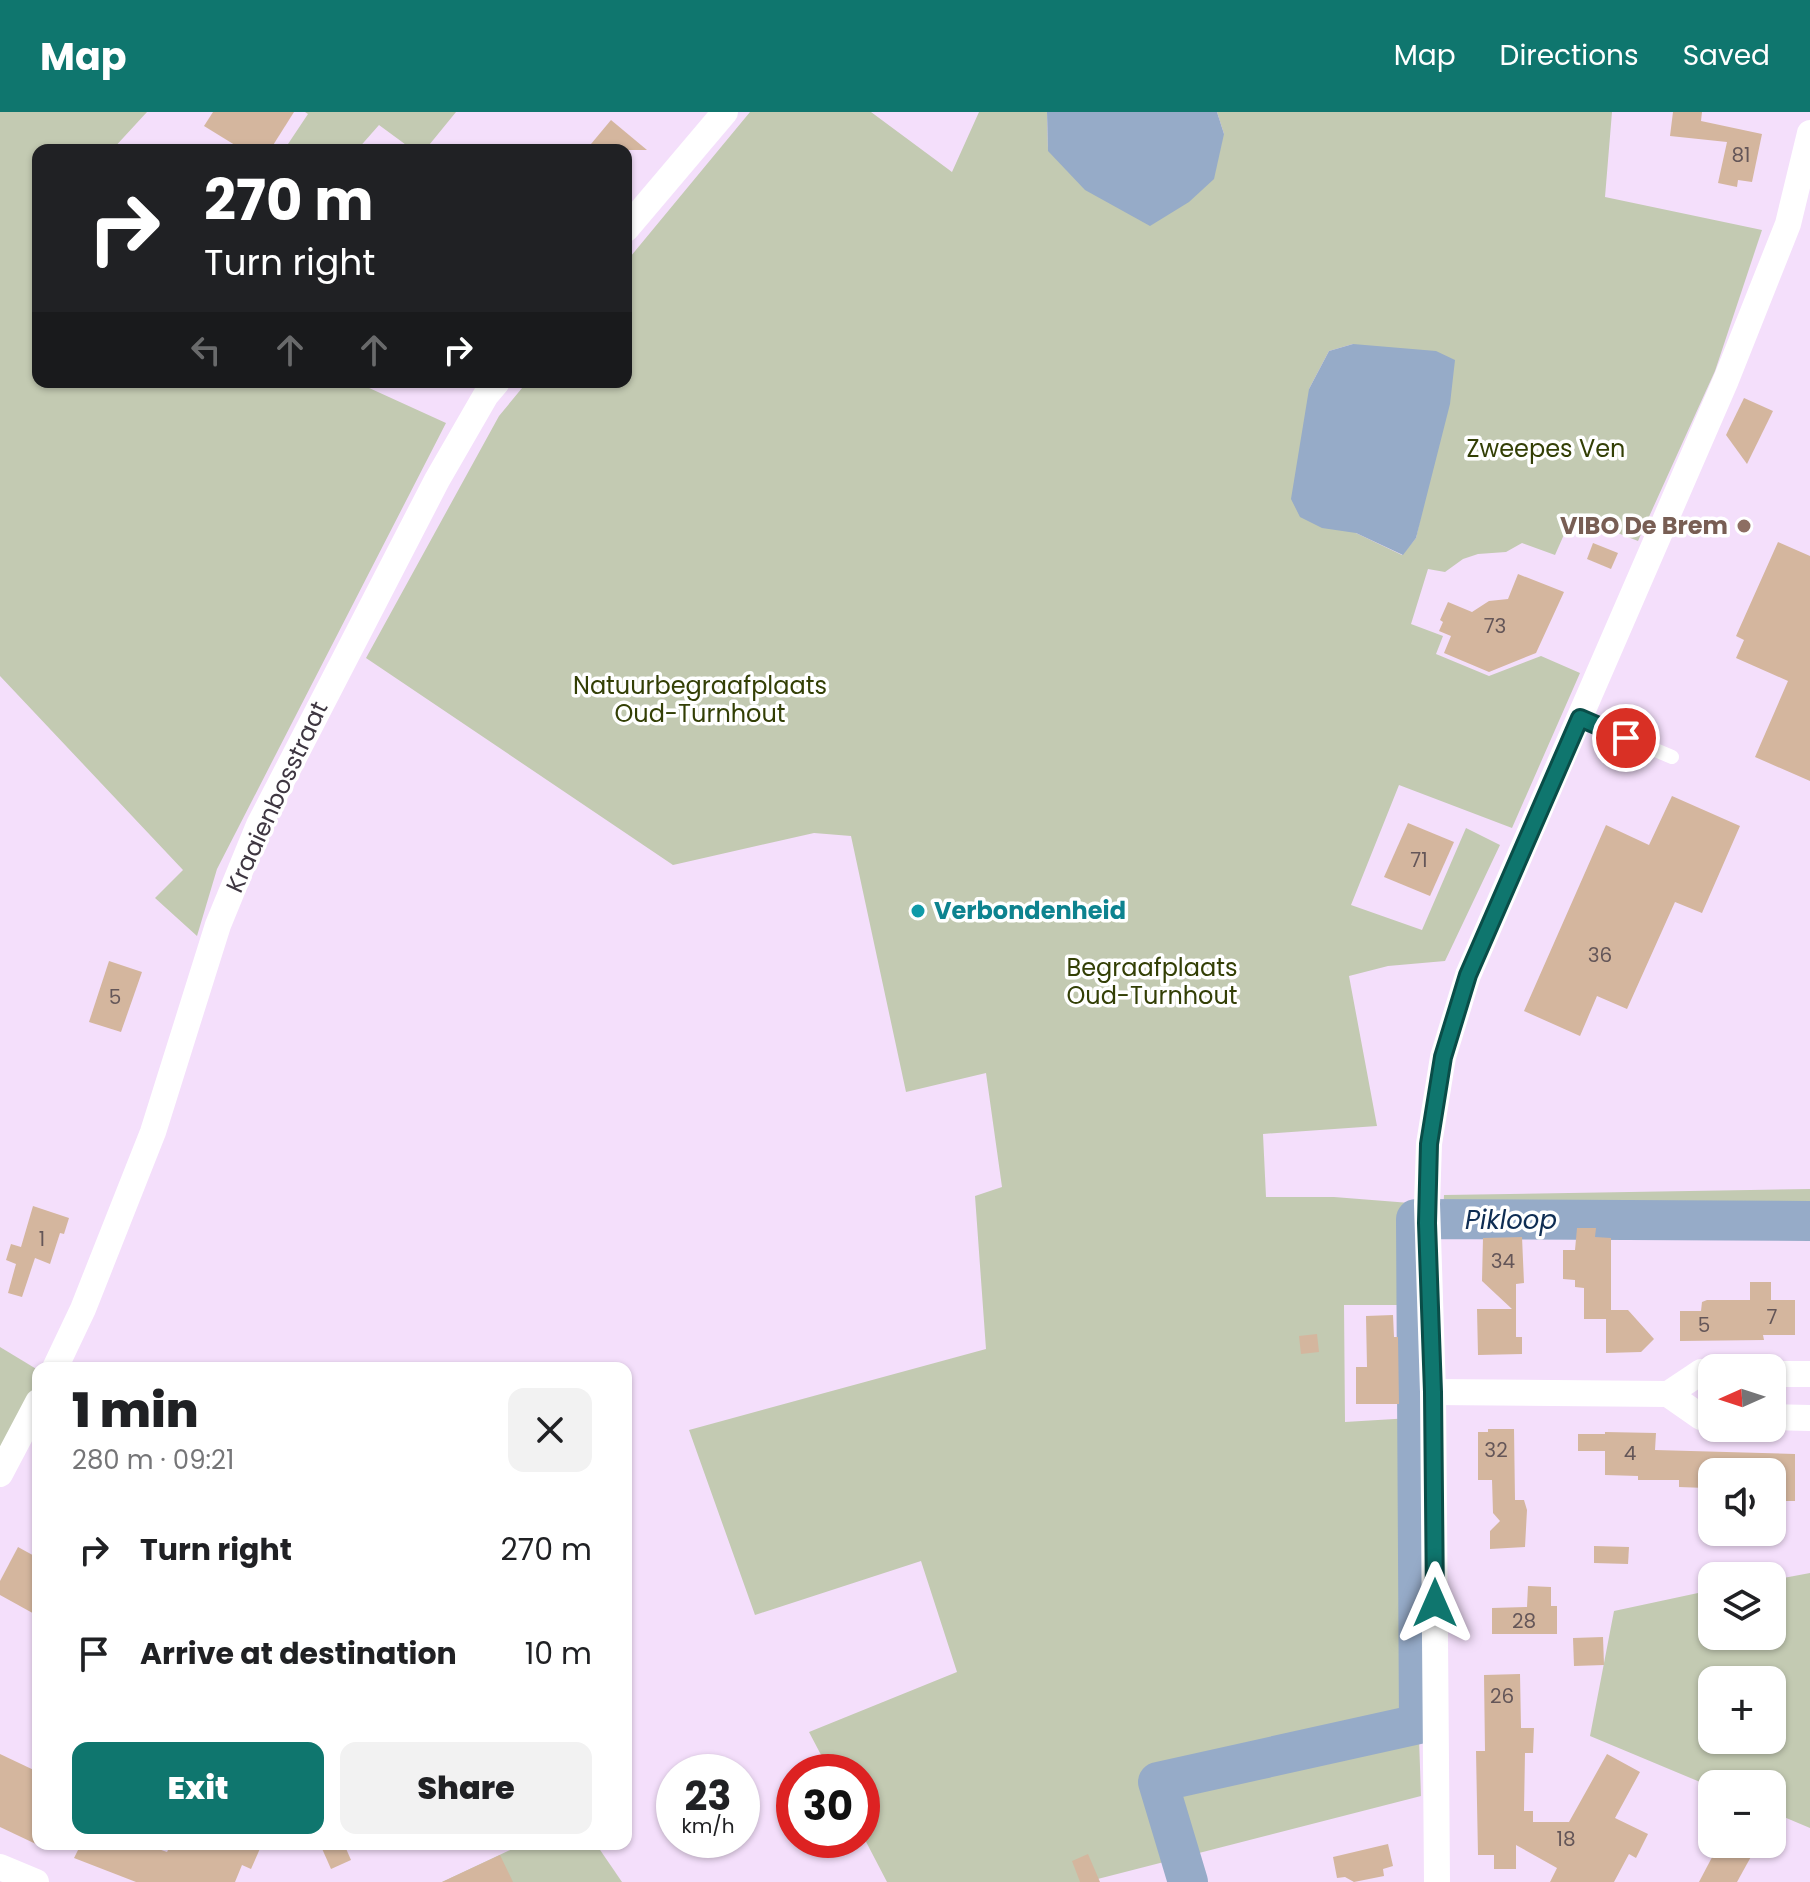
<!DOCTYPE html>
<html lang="en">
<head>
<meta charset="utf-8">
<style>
	body { margin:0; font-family:Poppins,sans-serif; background:#f2f2f2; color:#202124; height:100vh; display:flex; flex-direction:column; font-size:30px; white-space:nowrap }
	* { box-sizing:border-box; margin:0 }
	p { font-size:26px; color:#757577 }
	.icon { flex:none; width:44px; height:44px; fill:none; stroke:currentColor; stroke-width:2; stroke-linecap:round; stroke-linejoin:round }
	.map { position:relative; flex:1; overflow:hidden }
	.side { position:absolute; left:32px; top:1250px; width:600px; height:488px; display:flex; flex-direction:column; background:#fff; border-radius:16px; box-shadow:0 2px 6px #0004 }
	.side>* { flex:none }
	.guide { position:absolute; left:32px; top:32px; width:600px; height:244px; border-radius:16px; box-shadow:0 2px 6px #0004; background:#202124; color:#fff; overflow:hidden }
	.needle { width:52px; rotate:267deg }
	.fabs { position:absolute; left:1698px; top:1242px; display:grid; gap:16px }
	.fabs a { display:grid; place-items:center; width:88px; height:88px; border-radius:16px; background:#fff; box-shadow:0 2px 6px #0004; font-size:40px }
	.speed { position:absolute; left:656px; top:1642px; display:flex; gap:16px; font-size:40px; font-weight:700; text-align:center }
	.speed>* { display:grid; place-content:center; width:104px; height:104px; border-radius:50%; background:#fff; box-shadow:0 2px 6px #0004; line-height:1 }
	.speed small { font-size:20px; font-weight:400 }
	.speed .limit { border:12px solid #d22; background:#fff; color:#111 }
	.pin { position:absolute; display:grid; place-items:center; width:68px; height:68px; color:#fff; margin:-34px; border:4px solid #fff; border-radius:50%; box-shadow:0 2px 8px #0007 }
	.me { position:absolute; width:88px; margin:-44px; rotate:0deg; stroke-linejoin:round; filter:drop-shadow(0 0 6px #0008) }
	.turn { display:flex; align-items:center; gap:28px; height:168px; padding:0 40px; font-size:36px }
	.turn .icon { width:104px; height:104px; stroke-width:2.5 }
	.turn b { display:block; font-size:56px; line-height:68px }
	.lanes { display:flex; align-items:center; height:76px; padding:0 40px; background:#0003; justify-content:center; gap:40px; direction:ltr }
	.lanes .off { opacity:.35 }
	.round { display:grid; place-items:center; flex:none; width:84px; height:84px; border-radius:16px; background:#f2f2f2 }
	.overview { display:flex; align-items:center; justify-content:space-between; height:136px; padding:0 40px }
	h1 { font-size:48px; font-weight:800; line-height:60px }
	.button { display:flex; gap:16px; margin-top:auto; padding:16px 40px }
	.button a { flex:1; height:92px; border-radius:16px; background:#0f766e; color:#fff; font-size:32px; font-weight:800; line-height:92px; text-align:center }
	.button a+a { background:#f2f2f2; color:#202124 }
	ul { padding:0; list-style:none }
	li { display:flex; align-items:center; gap:24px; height:104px; padding:0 40px }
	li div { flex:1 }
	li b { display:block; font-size:30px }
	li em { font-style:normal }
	header { display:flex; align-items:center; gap:48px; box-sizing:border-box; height:112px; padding:0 40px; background:#0f766e; color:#fff }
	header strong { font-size:38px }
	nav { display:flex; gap:44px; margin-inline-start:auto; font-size:28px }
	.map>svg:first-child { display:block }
	.green { fill:#c3cab2; fill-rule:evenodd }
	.water { fill:#96abc8 }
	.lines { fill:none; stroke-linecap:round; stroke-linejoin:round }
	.river { stroke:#96abc8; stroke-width:40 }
	.building { fill:#d4b69e }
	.service { stroke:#fff; stroke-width:14 }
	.minor { stroke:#fff; stroke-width:26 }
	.route-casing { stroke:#0a4d48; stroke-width:20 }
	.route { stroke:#0f766e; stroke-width:14 }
	.education-dot { fill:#8d6e63; stroke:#fff; stroke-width:3 }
	.culture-dot { fill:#0f9aa8; stroke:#fff; stroke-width:3 }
	.labels { text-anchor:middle; stroke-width:7; stroke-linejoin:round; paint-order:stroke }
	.number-label { font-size:20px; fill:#645658 }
	.park-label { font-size:24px; fill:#333f05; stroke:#fff }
	.education-label { font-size:24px; font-weight:bold; fill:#785e54; stroke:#fff; text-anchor:end }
	.street-label { font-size:24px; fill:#3e3641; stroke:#fff }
	.culture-label { font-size:24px; font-weight:bold; fill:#0d838f; stroke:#fff; text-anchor:start }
	.water-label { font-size:26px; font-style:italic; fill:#0f2d53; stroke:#fff }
</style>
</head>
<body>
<header>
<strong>Map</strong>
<nav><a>Map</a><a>Directions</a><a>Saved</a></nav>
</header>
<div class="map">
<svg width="1810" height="1770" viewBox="0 0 1810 1770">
	<rect width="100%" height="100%" fill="#f4dffb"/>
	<g class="green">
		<path d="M 0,0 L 147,0 L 112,38 L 38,38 L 38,270 L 356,270 L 446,311 L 217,757 L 197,824 L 155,786 L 183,758 L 0,564 Z"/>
		<path d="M 305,0 L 456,0 L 425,38 L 413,38 L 379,13 L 357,38 L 284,38 L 308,2 Z"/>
		<path d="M 750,0 L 871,0 L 952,60 L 979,0 L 1047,0 L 1048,39 L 1224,22 L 1217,0 L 1612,0 L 1605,85 L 1762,118 L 1715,259 L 1638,429 L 1610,418 L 1607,424 L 1570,409 L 1555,443 L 1522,431 L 1506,440 L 1478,442 L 1463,447 L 1445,460 L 1428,457 L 1411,512 L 1443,524 L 1436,542 L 1489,564 L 1541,544 L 1580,561 L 1512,716 L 1399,673 L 1351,793 L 1422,818 L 1466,716 L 1500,733 L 1445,849 L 1388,854 L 1349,864 L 1377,1014 L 1263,1022 L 1266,1085 L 1334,1085 L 1410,1091 L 1413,1193 L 1344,1193 L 1345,1310 L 1411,1306 L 1410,1597 L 1419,1626 L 1421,1684 L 1086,1770 L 887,1770 L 862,1722 L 862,1660 L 830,1660 L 809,1620 L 957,1560 L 921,1449 L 755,1503 L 689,1318 L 986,1237 L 975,1084 L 1002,1075 L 986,961 L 906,980 L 851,724 L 814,721 L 673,753 L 366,546 L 499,304 L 527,270 L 626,270 L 626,150 ZM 1353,232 L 1427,376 L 1416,426 L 1402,443 L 1356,421 L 1309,277 L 1329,239 Z"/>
		<path d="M 1810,1077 L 1810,1109 L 1443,1107 L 1444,1083 Z"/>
		<path d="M 0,1235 L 38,1258 L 38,1270 L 0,1345 Z"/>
		<path d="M 1810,1461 L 1810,1716 L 1772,1700 L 1772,1672 L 1712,1672 L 1712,1675 L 1590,1624 L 1614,1499 L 1712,1478 L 1712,1524 L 1772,1524 L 1772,1468 ZM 1712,1568 L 1772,1568 L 1772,1628 L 1712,1628 Z"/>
		<path d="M 523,1732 L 596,1732 L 622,1770 L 442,1770 Z"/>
	</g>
	<g class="water">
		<path d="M 1047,0 L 1217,0 L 1224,22 L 1214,67 L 1189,90 L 1150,114 L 1085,78 L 1048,39 Z"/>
		<path d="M 1353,232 L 1436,239 L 1455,248 L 1450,292 L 1416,426 L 1403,443 L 1356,421 L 1322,416 L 1300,405 L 1291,387 L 1309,277 L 1329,239 Z"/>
	</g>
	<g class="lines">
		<path class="river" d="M 1188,1770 L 1158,1670 L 1419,1612 L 1416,1107 L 1810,1109"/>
	</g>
	<g class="building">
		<path d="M 213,0 L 294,0 L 270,38 L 243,38 L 204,14 Z"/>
		<path d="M 1673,0 L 1702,0 L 1701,9 L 1762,22 L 1752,70 L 1738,68 L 1737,75 L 1718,71 L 1727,30 L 1670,24 Z"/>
		<path d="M 611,8 L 647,38 L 586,38 Z"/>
		<path d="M 1744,286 L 1773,299 L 1747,352 L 1726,323 Z"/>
		<path d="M 1778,430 L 1810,444 L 1810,669 L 1755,645 L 1788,569 L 1736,546 L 1744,528 L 1736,524 Z"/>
		<path d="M 1593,431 L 1618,441 L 1611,457 L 1587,447 Z"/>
		<path d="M 1518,462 L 1564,480 L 1536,541 L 1489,560 L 1444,541 L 1451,524 L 1439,519 L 1443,510 L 1440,508 L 1448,490 L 1472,500 L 1489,489 L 1508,487 Z"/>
		<path d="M 1672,684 L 1740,714 L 1702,801 L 1675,790 L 1627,897 L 1597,884 L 1580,924 L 1524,899 L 1606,713 L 1649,733 Z"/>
		<path d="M 1408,711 L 1454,730 L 1430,784 L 1384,765 Z"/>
		<path d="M 109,849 L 142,860 L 121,920 L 89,910 Z"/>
		<path d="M 33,1094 L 69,1106 L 64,1122 L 60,1121 L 50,1152 L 35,1146 L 22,1185 L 8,1181 L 16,1152 L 6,1148 L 11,1132 L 21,1135 Z"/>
		<path d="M 1577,1116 L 1596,1116 L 1595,1125 L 1611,1126 L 1611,1198 L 1628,1198 L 1654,1227 L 1641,1240 L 1606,1241 L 1606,1207 L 1584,1207 L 1584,1176 L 1575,1175 L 1575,1168 L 1563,1167 L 1563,1138 L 1575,1138 Z"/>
		<path d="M 1522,1125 L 1524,1171 L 1516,1172 L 1516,1225 L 1522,1225 L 1522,1242 L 1478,1243 L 1477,1197 L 1512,1197 L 1482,1169 L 1483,1126 Z"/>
		<path d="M 1750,1170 L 1771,1170 L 1771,1188 L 1795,1188 L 1795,1223 L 1763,1223 L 1764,1228 L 1680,1229 L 1680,1199 L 1701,1199 L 1702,1190 L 1707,1188 L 1750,1188 Z"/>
		<path d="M 1393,1203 L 1394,1225 L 1398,1225 L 1399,1292 L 1356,1292 L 1356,1255 L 1367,1255 L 1366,1204 Z"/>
		<path d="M 1317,1222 L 1319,1240 L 1301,1242 L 1299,1224 Z"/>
		<path d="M 1488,1317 L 1514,1317 L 1515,1388 L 1524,1388 L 1527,1398 L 1525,1435 L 1490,1437 L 1490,1419 L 1500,1409 L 1493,1401 L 1492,1368 L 1478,1368 L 1478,1320 L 1488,1320 Z"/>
		<path d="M 1605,1320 L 1656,1321 L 1655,1338 L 1795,1342 L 1795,1389 L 1772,1389 L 1772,1360 L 1712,1360 L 1712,1373 L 1706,1373 L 1706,1376 L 1679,1375 L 1679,1368 L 1638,1368 L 1638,1364 L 1605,1363 L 1605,1339 L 1578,1339 L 1578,1322 L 1605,1322 Z"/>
		<path d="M 1594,1434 L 1629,1435 L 1628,1452 L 1594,1451 Z"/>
		<path d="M 18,1435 L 38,1446 L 38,1504 L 0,1483 L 0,1469 Z"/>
		<path d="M 1528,1474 L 1551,1475 L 1551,1494 L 1557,1494 L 1557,1522 L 1492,1522 L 1492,1496 L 1527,1495 Z"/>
		<path d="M 1603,1525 L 1604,1553 L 1574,1554 L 1573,1526 Z"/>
		<path d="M 1520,1562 L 1521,1616 L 1534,1616 L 1533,1641 L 1525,1641 L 1524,1699 L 1533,1699 L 1533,1710 L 1569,1710 L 1607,1642 L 1640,1660 L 1615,1706 L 1648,1722 L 1636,1746 L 1629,1742 L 1614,1770 L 1550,1770 L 1557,1756 L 1516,1733 L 1516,1757 L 1494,1757 L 1494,1743 L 1478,1743 L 1476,1639 L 1485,1639 L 1484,1563 Z"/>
		<path d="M 0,1642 L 38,1660 L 38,1733 L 0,1715 Z"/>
		<path d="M 81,1732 L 144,1732 L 167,1740 L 171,1732 L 262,1732 L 251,1757 L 242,1753 L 235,1770 L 136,1770 L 74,1746 Z"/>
		<path d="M 320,1732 L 344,1732 L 351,1748 L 331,1757 Z"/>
		<path d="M 1388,1732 L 1393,1754 L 1383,1757 L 1384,1764 L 1354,1770 L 1345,1765 L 1337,1766 L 1333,1745 Z"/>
		<path d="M 1719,1732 L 1758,1732 L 1737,1770 L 1699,1770 Z"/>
		<path d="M 1088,1742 L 1100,1770 L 1080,1770 L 1072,1749 Z"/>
		<path d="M 500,1743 L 513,1770 L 442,1770 Z"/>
	</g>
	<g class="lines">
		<path class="service" d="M 1580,606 L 1672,645"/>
		<g class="minor">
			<path d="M 626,117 L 725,0"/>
			<path d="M 55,1256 L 83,1197 L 153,1020 L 218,813 L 259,713 L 437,368 L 486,283 L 497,270"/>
			<path d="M 1772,1262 L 1810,1262"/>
			<path d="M 1433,1280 L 1668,1282 L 1701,1305 L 1712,1305"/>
			<path d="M 1668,1282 L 1701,1260 L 1712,1261"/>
			<path d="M 1772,1305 L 1810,1306"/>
			<path d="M 0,1362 L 38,1290"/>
			<path d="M 0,1755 L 36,1770"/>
			<path d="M 1437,1770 L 1433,1280 L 1427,1092 L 1429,1032 L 1443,945 L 1468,863 L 1726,268 L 1788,112 L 1810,21"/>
		</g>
	</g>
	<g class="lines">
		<defs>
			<path id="route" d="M 1435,1491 L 1433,1280 L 1427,1111 L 1429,1032 L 1443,945 L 1468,863 L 1580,606 L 1626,626"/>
		</defs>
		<use href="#route" class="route-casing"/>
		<use href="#route" class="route"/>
	</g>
	<circle class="education-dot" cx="1744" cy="414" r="8"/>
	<circle class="culture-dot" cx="918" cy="799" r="8"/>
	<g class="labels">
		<g class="number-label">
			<text x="1741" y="50">81</text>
			<text x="1495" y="521">73</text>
			<text x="1419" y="755">71</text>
			<text x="1600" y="850">36</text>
			<text x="115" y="892">5</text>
			<text x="42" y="1134">1</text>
			<text x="1503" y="1156">34</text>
			<text x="1772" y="1212">7</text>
			<text x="1704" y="1220">5</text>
			<text x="1496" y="1345">32</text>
			<text x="1630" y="1348">4</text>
			<text x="1524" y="1516">28</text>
			<text x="1502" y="1591">26</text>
			<text x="1566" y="1734">18</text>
		</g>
		<g class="park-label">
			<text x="1546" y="345">Zweepes Ven</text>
			<text x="700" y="582">Natuurbegraafplaats<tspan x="700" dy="28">Oud-Turnhout</tspan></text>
			<text x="1152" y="864">Begraafplaats<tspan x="1152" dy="28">Oud-Turnhout</tspan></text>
		</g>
		<g class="education-label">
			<text x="1728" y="422">VIBO De Brem</text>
		</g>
		<g class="street-label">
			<text transform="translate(277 685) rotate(-65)" y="8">Kraaienbosstraat</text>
		</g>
		<g class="culture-label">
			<text x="934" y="807">Verbondenheid</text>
		</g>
		<g class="water-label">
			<text x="1511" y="1117">Pikloop</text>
		</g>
	</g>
</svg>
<div class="fabs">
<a><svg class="needle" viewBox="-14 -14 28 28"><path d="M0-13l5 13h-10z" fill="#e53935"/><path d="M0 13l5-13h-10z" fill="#757577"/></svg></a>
<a><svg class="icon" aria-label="sound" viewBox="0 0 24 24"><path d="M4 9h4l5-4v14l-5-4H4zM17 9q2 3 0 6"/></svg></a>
<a><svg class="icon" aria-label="layers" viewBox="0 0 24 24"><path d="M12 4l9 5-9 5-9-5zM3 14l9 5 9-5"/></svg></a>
<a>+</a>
<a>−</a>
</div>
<div class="speed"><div>23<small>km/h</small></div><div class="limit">30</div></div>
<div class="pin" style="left:1626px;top:626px;background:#d93025"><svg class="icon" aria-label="arrive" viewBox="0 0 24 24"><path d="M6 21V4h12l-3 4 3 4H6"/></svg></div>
<svg class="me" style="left:1435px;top:1491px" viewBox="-20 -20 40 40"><path d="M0-17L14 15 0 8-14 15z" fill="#0f766e" stroke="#fff" stroke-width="4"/></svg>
<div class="guide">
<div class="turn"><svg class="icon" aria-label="right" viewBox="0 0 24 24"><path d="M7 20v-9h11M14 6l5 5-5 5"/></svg><div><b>270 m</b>Turn right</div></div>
<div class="lanes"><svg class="icon off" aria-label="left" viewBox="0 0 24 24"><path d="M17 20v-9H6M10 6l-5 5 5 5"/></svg><svg class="icon off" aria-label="ahead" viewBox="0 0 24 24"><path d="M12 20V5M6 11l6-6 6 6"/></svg><svg class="icon off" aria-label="ahead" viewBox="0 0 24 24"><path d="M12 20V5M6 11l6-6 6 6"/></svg><svg class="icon" aria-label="right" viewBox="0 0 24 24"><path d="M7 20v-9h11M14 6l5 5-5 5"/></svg></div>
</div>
<section class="side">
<div class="overview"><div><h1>1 min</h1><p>280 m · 09:21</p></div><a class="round"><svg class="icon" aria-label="close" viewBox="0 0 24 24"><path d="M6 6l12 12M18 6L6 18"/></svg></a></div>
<ul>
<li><svg class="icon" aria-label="right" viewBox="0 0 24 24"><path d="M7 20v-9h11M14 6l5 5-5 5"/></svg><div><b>Turn right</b></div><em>270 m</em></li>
<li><svg class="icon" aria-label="arrive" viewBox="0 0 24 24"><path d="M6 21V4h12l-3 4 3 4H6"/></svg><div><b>Arrive at destination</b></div><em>10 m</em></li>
</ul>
<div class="button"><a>Exit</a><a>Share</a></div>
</section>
</div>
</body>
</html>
